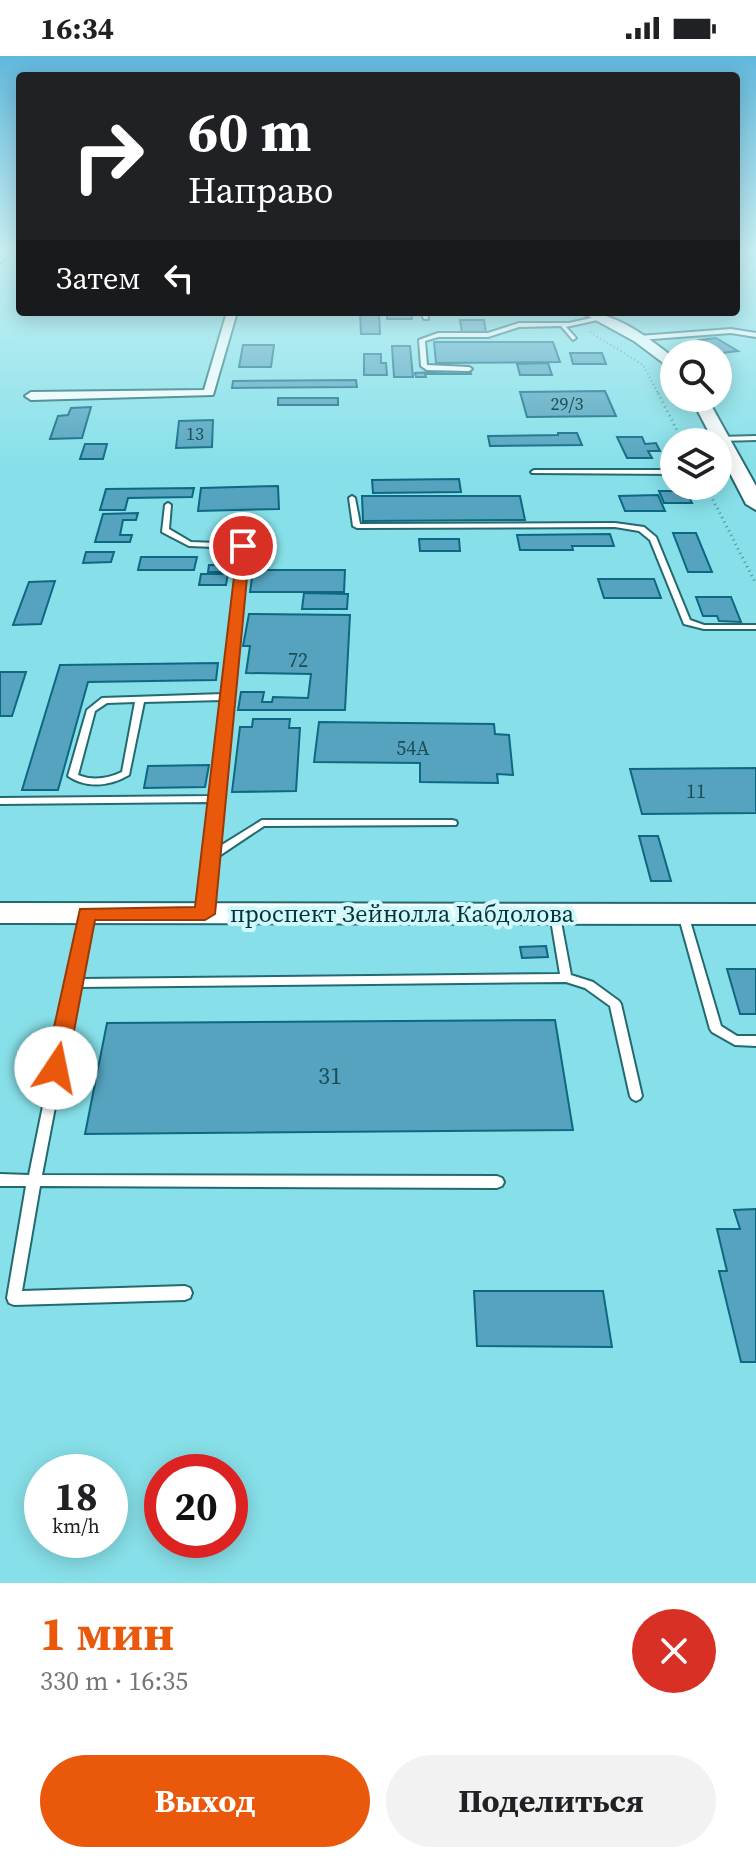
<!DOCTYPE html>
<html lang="ru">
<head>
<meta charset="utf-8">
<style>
	body { margin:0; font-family:"Source Serif 4",serif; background:#f2f2f2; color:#202124; height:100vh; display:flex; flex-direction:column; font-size:30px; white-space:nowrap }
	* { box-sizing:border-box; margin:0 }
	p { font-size:26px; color:#757577 }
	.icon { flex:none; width:44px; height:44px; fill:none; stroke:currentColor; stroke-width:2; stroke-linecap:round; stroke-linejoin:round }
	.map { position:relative; height:1527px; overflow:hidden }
	.side { display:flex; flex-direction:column; background:#fff; flex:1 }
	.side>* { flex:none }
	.top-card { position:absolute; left:16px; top:16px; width:724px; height:244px; border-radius:8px; box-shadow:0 4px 20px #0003; background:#202124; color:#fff; overflow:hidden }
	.fabs { position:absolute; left:660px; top:284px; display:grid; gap:16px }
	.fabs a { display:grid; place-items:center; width:72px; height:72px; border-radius:50%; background:#fff; box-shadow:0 4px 20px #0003; font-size:40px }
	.speed { position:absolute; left:24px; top:1398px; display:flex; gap:16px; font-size:40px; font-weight:700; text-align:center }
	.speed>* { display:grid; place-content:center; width:104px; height:104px; border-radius:50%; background:#fff; box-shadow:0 4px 20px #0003; line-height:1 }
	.speed small { font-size:20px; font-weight:400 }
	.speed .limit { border:12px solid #d22; background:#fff; color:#111 }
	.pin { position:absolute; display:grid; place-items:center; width:68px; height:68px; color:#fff; margin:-34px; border:4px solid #fff; border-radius:50%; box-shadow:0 2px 8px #0007 }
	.me { position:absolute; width:88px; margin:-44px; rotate:11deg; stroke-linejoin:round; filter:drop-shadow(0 0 6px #0008) }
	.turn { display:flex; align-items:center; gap:28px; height:168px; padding:0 40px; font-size:36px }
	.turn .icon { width:104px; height:104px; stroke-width:2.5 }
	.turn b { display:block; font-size:56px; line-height:68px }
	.then { display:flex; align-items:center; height:76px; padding:0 40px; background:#0003; gap:16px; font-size:30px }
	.round { display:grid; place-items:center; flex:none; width:84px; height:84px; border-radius:42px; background:#f2f2f2 }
	.headline { display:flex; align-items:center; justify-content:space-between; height:136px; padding:0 40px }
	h1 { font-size:48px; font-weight:700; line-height:60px; color:#ea580c }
	.action { display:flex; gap:16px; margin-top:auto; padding:16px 40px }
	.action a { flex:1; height:92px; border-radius:48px; background:#ea580c; color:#fff; font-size:32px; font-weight:700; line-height:92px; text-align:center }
	.action a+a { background:#f2f2f2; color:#202124 }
	.status { display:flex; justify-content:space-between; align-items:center; height:56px; padding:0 40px; background:#fff; direction:ltr }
	.status svg { height:22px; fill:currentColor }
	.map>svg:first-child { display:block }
	.building { fill:#55a3be; stroke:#0d6882; stroke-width:2 }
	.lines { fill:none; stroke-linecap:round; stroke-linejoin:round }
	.lane-casing { stroke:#236a70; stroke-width:4 }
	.street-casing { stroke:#236a70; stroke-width:4 }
	.secondary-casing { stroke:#236a70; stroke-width:4 }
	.path-far1 { stroke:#4d8f96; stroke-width:2; stroke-dasharray:1 3; stroke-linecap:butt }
	.path { stroke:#4d8f96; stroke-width:3; stroke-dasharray:1 4; stroke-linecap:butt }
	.lane { fill:#fff; fill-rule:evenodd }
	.street { fill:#fff; fill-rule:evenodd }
	.secondary { fill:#fff; fill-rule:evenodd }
	.route { fill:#ea580c; stroke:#983908; stroke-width:2 }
	.labels { text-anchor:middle; stroke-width:8; stroke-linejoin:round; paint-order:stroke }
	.far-number-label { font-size:18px; fill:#1b4e56 }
	.number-label { font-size:20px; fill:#1b4e56 }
	.street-label { font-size:24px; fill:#083134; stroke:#cff9fd }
	.near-number-label { font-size:24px; fill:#1b4e56 }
</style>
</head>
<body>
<div class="status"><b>16:34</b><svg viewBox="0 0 49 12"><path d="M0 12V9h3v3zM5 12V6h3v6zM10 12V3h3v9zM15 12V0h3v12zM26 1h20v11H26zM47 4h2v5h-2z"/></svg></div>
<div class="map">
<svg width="756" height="1527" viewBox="0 0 756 1527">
	<rect width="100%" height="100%" fill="#87e0e9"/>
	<g class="building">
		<path d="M 360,256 L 379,256 L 380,278 L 361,278 Z"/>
		<path d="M 387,256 L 411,256 L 412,263 L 387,263 Z"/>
		<path d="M 460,264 L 484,264 L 486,277 L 462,277 Z"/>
		<path d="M 716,282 L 738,295 L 722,297 L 700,284 Z"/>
		<path d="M 434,286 L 553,286 L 560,306 L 436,307 Z"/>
		<path d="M 243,289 L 274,289 L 271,311 L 239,311 Z"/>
		<path d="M 392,290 L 410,290 L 413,321 L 394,321 Z"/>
		<path d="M 570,297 L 602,297 L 606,308 L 573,308 Z"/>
		<path d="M 364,298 L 381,298 L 381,307 L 386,307 L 387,319 L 364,319 Z"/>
		<path d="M 548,307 L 552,319 L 520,319 L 517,308 Z"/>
		<path d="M 470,314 L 471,318 L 425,318 L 426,321 L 416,321 L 415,317 Z"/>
		<path d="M 356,324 L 357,331 L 232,332 L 233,325 Z"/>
		<path d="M 605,335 L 616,360 L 527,361 L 520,336 Z"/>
		<rect x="278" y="342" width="60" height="7"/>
		<path d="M 91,351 L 82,382 L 50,383 L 58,360 L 68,359 L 71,352 Z"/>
		<path d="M 213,364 L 212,391 L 176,392 L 179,365 Z"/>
		<path d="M 558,377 L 577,377 L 582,389 L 490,390 L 488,380 L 558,379 Z"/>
		<path d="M 617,381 L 642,381 L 645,388 L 656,387 L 660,395 L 648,395 L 652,402 L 627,402 Z"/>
		<path d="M 85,388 L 107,388 L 103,403 L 80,403 Z"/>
		<path d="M 459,423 L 461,436 L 373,437 L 372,424 Z"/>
		<path d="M 278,430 L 279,453 L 198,455 L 201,432 Z"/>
		<path d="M 194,432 L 192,441 L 128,442 L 125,454 L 100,454 L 106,433 Z"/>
		<path d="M 659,435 L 686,435 L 692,447 L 664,447 Z"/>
		<path d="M 658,439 L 665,455 L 625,455 L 619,440 Z"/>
		<path d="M 362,440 L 520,440 L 525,464 L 363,465 Z"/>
		<path d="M 138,457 L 136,464 L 123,464 L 120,479 L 132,479 L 130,486 L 95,486 L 103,458 Z"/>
		<path d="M 673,477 L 696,477 L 712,516 L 688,516 Z"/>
		<path d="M 610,478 L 614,490 L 572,490 L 573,494 L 520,494 L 517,479 Z"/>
		<path d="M 419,483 L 459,483 L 460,495 L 420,495 Z"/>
		<path d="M 86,496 L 114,496 L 111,506 L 83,507 Z"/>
		<path d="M 141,501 L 197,501 L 194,514 L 138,514 Z"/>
		<path d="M 209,509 L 232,509 L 231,516 L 208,516 Z"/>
		<path d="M 253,514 L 345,514 L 344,536 L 250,536 Z"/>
		<path d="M 201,518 L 228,518 L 226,529 L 199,529 Z"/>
		<path d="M 598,523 L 654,523 L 661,542 L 604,542 Z"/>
		<path d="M 55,525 L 41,568 L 13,569 L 29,526 Z"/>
		<path d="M 304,537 L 348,538 L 347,553 L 302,553 Z"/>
		<path d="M 696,541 L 731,541 L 741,566 L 719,565 L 717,560 L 703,560 Z"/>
		<path d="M 249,558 L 350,559 L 345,654 L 238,654 L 241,636 L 264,636 L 262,646 L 272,646 L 273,641 L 308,642 L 311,618 L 246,617 L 250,590 L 243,590 Z"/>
		<path d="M 218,607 L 216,624 L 88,626 L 58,734 L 22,734 L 60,609 Z"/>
		<path d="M 0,616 L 26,616 L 12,660 L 0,660 Z"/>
		<path d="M 253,663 L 290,663 L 289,672 L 300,672 L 296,735 L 232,736 L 240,671 L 252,671 Z"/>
		<path d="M 319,666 L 494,668 L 495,678 L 509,679 L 513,719 L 497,718 L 498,727 L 420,726 L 420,707 L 314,706 Z"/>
		<path d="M 209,709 L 205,731 L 144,732 L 148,710 Z"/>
		<path d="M 756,712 L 756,757 L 642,758 L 630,713 Z"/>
		<path d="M 639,780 L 658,780 L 671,825 L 651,825 Z"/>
		<path d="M 546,890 L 548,901 L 522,902 L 520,891 Z"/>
		<path d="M 727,913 L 756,913 L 756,958 L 740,958 Z"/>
		<path d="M 555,964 L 573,1074 L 85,1078 L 107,967 Z"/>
		<path d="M 756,1153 L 756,1306 L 741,1306 L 719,1215 L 727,1215 L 717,1173 L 740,1173 L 734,1154 Z"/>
		<path d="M 474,1235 L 603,1235 L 612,1291 L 477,1290 Z"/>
	</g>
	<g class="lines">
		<defs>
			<g id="lane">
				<path d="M 9,194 L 14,194 L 0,206 L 0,203 Z"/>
				<path d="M 421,256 L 427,256 L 428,263 L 424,263 Z"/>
				<path d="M 600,260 L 602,263 L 566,271 L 576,282 L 573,284 L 561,270 L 519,271 L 488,281 L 438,281 L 425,285 L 427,309 L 469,311 L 472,313 L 469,315 L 427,314 L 421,310 L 419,284 L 438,277 L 488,277 L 519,267 L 569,267 Z"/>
				<path d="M 731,273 L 756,277 L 756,281 L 731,277 L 639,284 L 636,282 L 639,280 Z"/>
				<path d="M 756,380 L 756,384 L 719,385 L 716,383 L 719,381 Z"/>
				<path d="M 534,414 L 674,414 L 674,418 L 532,417 L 531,416 Z"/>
				<path d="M 718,414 L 738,414 L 741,416 L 738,418 L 718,418 Z"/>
				<path d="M 352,440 L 355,442 L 360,468 L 615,467 L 644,471 L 656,481 L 690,564 L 704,569 L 756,569 L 756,573 L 704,573 L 684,568 L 650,484 L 639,475 L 615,471 L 357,472 L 353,470 L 349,442 Z"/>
				<path d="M 168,447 L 171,449 L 169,473 L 191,486 L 243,488 L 247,490 L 217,792 L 262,764 L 452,764 L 456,765 L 457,767 L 456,769 L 264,770 L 216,802 L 210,858 L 209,861 L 201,861 L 200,858 L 212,746 L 0,748 L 0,742 L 212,740 L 223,644 L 144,646 L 129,719 C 110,730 87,733 68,720 L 87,654 L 102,642 L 223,638 L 239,492 L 189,490 L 162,476 L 165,449 ZM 135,646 L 122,716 C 107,723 93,725 78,719 L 95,655 L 107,647 Z"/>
				<path d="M 87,854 L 91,855 L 92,858 L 80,923 L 560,918 L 550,858 L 551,855 L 559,855 L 571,919 L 593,926 L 619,945 L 621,948 L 642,1040 L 640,1043 L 636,1045 L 632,1043 L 630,1040 L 610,950 L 585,932 L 566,926 L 78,931 L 42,1119 L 497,1120 L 502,1122 L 504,1126 L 502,1130 L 497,1132 L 40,1130 L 22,1235 L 185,1230 L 190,1232 L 192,1237 L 190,1242 L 185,1244 L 14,1249 L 9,1247 L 7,1242 L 26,1130 L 0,1130 L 0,1118 L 29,1119 L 82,858 L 83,855 Z"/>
				<path d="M 683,854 L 687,855 L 688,858 L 721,970 L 737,980 L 756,980 L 756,990 L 735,989 L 712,976 L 710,973 L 678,858 L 679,855 Z"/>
			</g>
			<path id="street" d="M 227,256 L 237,256 L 213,339 L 31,344 L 25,340 L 31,336 L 204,334 Z"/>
			<g id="secondary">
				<path d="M 581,256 C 616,256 647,281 674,302 L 674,315 L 634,285 Z"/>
				<path d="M 691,342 L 707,342 L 756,430 L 756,454 L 746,448 L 718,394 L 718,386 L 714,386 Z"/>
				<path d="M 0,847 L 756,848 L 756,868 L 0,867 Z"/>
			</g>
		</defs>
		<use href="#lane" class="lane-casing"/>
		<use href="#street" class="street-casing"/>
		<use href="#secondary" class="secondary-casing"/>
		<path class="path-far1" d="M 590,276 L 643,309 L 659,339"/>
		<g class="path">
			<path d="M 658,337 L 683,386"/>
			<path d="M 706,430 L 756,528"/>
		</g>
		<use href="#lane" class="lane"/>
		<use href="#street" class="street"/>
		<use href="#secondary" class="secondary"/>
	</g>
	<linearGradient id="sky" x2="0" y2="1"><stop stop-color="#61b8dc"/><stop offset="0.48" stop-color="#c9f1f5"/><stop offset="1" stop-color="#c9f1f5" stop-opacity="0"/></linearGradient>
	<rect width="756" height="408" fill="url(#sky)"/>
	<path class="route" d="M 238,487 L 250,490 L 215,858 L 205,864 L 95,864 L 67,1012 L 64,1018 L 56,1021 L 48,1018 L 45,1012 L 80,853 L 195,851 Z"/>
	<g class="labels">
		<g class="far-number-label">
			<text x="567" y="354">29/3</text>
			<text x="195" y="384">13</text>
		</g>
		<g class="number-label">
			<text x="298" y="611">72</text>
			<text x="413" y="699">54А</text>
			<text x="696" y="742">11</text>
		</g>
		<g class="street-label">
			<text x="402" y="866">проспект Зейнолла Кабдолова</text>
		</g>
		<g class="near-number-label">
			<text x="330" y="1028">31</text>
		</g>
	</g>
</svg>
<div class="fabs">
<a><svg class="icon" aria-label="search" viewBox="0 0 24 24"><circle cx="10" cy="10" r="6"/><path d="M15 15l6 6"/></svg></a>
<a><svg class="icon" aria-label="layers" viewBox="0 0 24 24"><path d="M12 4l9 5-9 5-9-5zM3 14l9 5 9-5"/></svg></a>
</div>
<div class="speed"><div>18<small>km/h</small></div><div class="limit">20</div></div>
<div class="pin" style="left:243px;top:490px;background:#d93025"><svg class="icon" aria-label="arrive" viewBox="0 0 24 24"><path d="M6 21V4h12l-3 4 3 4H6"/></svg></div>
<svg class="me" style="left:56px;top:1012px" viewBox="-20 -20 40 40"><circle r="19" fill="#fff"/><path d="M0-13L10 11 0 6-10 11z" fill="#ea580c"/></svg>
<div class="top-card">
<div class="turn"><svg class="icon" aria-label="right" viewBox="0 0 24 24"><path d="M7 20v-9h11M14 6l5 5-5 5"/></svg><div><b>60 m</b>Направо</div></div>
<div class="then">Затем<svg class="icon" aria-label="left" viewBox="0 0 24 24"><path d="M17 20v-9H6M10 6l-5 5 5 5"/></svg></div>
</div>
</div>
<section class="side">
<div class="headline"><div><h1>1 мин</h1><p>330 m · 16:35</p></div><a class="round" style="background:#d93025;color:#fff"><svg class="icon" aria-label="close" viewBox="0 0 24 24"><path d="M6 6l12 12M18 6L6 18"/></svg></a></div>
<div class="action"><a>Выход</a><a>Поделиться</a></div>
</section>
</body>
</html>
